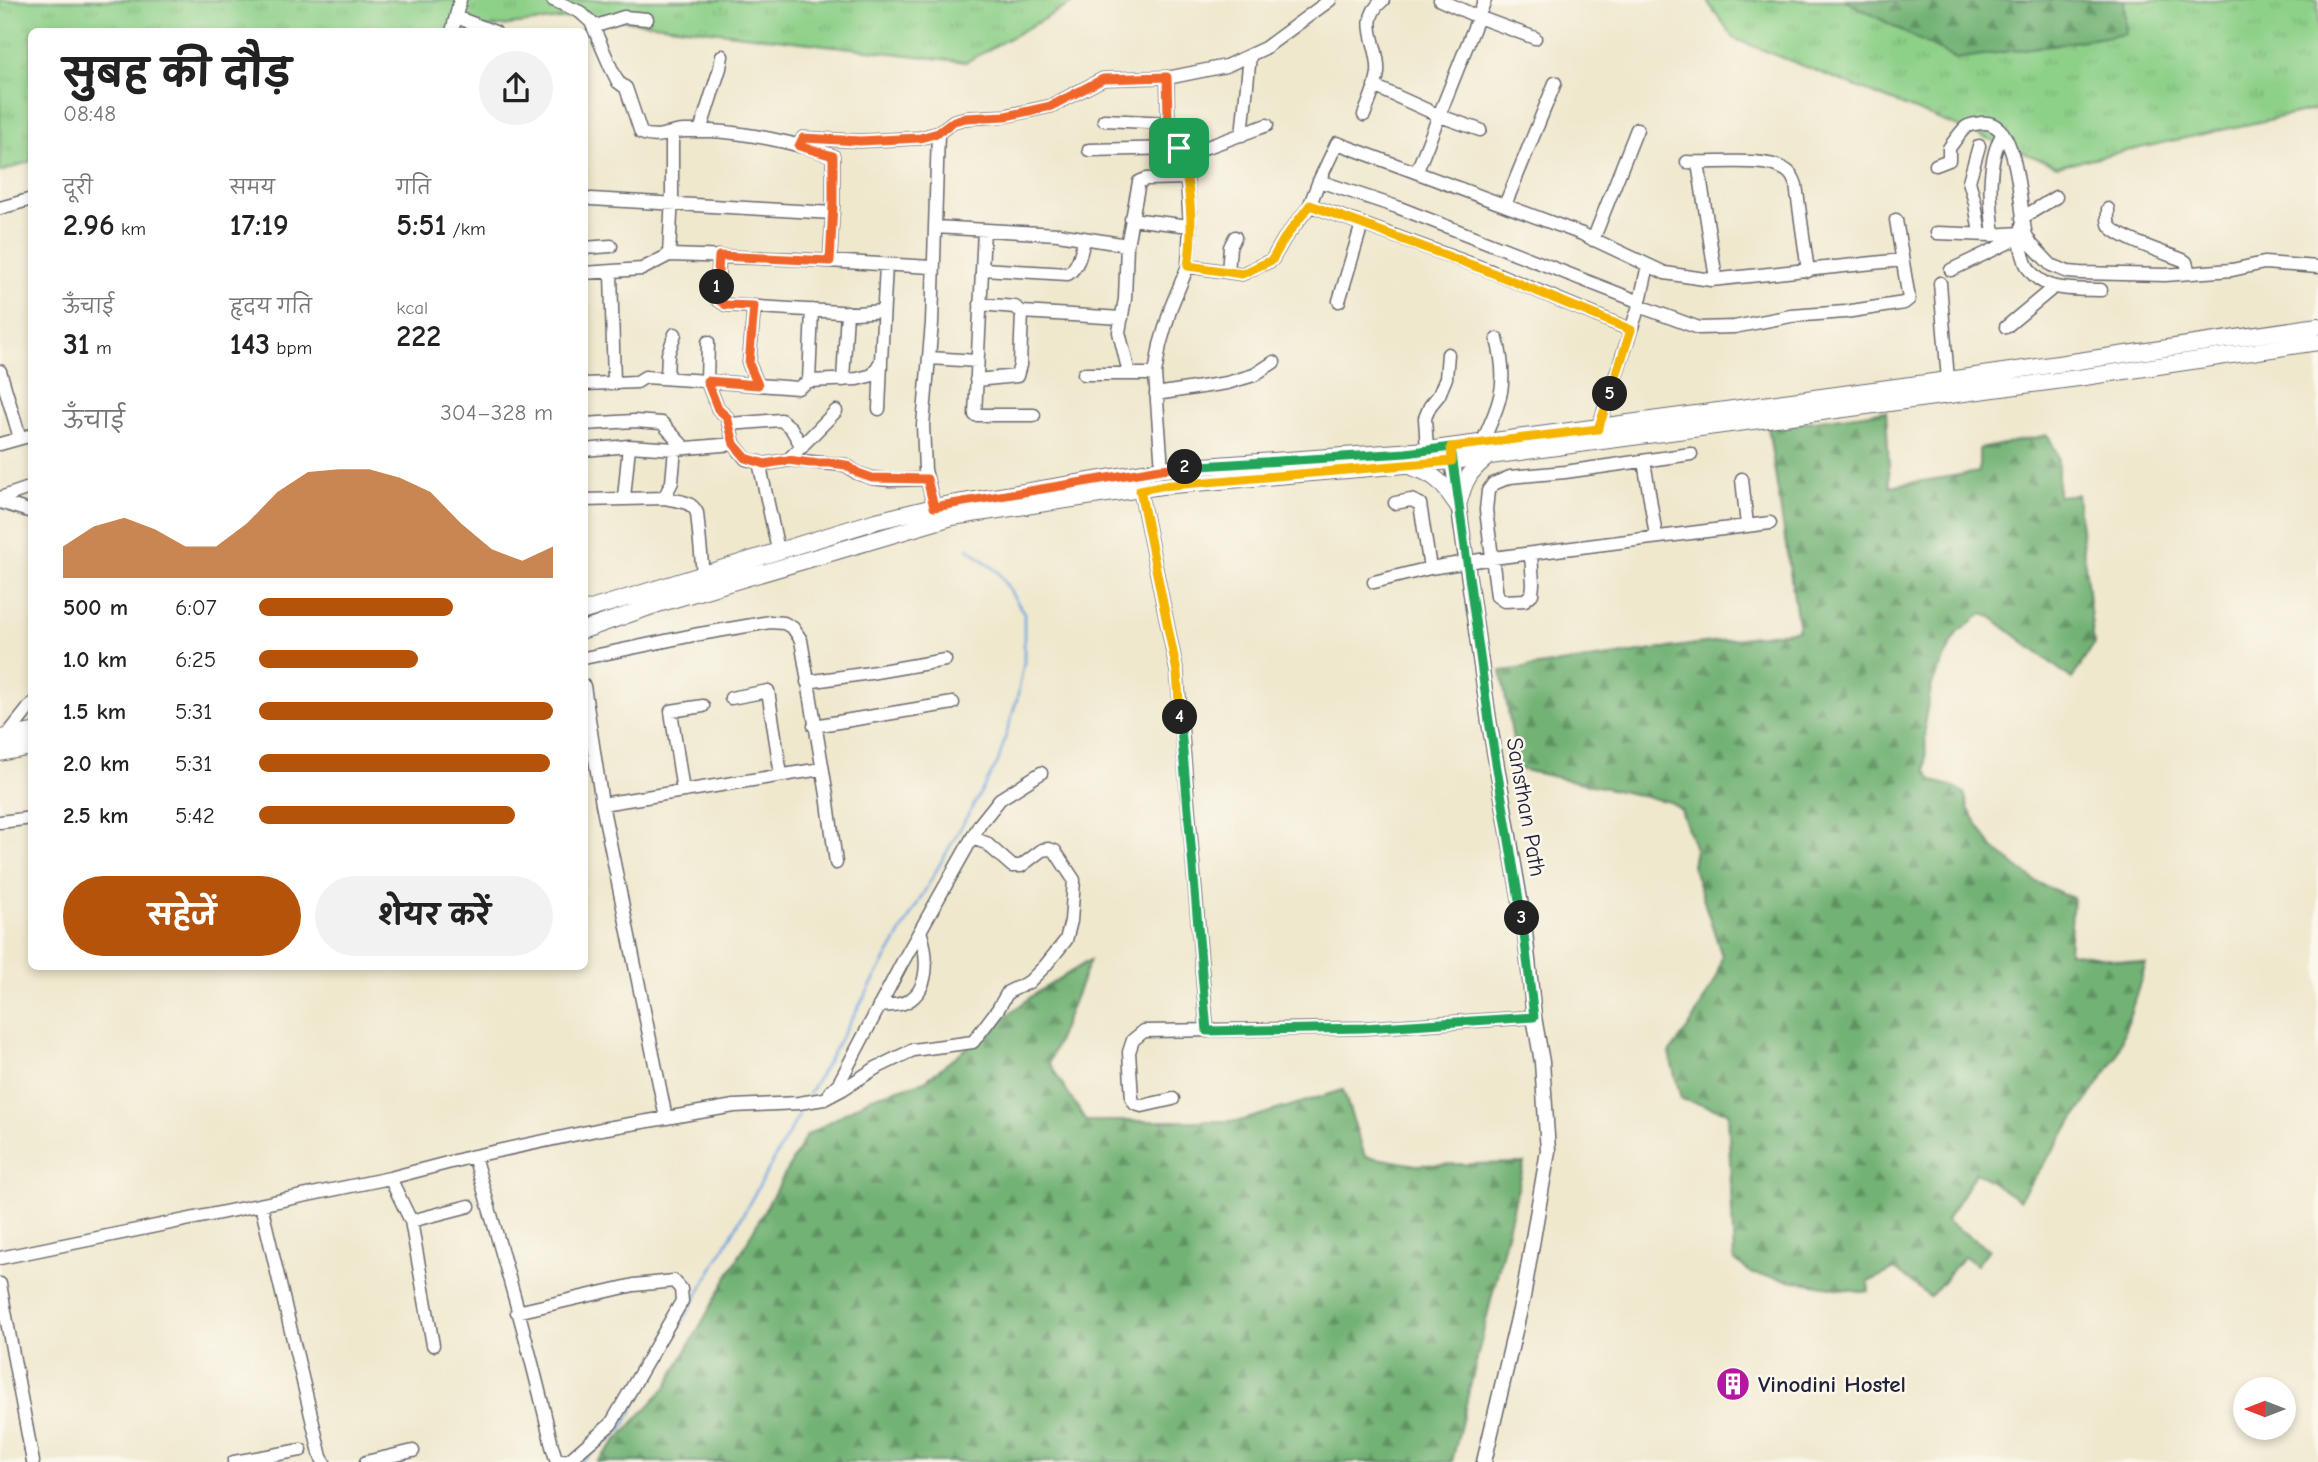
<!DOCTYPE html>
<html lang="hi">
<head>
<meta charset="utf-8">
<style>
  body { margin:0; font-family:"Comic Neue","Playpen Sans Deva",sans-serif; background:#f2f2f2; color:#222; height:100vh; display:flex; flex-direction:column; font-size:26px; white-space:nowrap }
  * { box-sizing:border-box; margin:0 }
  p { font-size:23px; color:#767676 }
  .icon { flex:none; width:38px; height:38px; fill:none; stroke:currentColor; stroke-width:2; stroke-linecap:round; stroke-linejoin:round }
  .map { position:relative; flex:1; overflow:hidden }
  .panel { position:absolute; left:28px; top:28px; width:560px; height:942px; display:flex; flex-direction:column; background:#fff; border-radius:10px; box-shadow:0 4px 10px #0003 }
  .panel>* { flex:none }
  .needle { width:46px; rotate:270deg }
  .tools { position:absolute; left:2233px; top:1377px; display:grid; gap:14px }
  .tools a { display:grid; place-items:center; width:63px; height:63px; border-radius:50%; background:#fff; box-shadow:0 4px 10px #0003; font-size:35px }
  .pin { position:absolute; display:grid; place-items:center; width:60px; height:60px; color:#fff; margin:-30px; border-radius:14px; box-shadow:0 4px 10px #0006 }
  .km { position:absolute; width:35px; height:35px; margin:-18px; border-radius:50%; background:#222; color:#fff; font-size:19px; line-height:35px; text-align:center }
  .round { display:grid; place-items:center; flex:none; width:74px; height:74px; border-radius:37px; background:#f2f2f2 }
  .summary { display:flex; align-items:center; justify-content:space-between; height:119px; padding:0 35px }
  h1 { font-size:38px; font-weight:700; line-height:52px }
  .metrics { display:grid; grid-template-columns:repeat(3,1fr); gap:10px; height:119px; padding:7px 35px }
  .metrics div { display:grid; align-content:center }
  .metrics b { font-size:30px; font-weight:700 }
  .metrics small { font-size:19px; font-weight:400 }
  .metrics p { font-size:19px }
  .chart { height:196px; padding:14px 35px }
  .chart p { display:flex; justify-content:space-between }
  .chart svg { width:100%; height:126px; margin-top:7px; fill:#b45309; opacity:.7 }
  .action { display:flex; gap:14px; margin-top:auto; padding:14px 35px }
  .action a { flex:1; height:80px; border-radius:42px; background:#b45309; color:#fff; font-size:28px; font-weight:700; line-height:80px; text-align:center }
  .action a+a { background:#f2f2f2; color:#222 }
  ul { padding:0 35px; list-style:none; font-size:23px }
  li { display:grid; grid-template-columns:112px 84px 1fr; align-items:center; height:52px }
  li i { height:18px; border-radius:9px; background:#b45309 }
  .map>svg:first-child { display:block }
  .grass { fill:url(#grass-tufts); stroke:#587962; stroke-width:2 }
  .forest { fill:url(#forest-firs); stroke:#4a6a58; stroke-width:2 }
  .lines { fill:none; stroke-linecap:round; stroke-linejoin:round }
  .stream { stroke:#71a5de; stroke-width:2.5 }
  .minor-casing { stroke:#6a676e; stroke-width:15 }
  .tertiary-casing { stroke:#6a676e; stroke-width:17 }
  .secondary-casing { stroke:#6a676e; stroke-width:18 }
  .minor { stroke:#fff; stroke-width:12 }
  .tertiary { stroke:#fff; stroke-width:14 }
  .secondary { stroke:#fff; stroke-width:16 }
  .split-1-casing { stroke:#fff; stroke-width:14 }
  .split-2-casing { stroke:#fff; stroke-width:14 }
  .split-3-casing { stroke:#fff; stroke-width:14 }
  .split-4-casing { stroke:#fff; stroke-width:14 }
  .split-5-casing { stroke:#fff; stroke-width:14 }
  .split-6-casing { stroke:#fff; stroke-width:14 }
  .split-1 { stroke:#f0652b; stroke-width:9 }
  .split-2 { stroke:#f0652b; stroke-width:9 }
  .split-3 { stroke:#22a559; stroke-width:9 }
  .split-4 { stroke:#22a559; stroke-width:9 }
  .split-5 { stroke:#f5b400; stroke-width:9 }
  .split-6 { stroke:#f5b400; stroke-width:9 }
  .labels { text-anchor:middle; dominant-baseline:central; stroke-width:5; stroke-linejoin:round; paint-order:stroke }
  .street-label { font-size:23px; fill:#22223b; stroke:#fbf7ec }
  .poi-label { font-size:23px; font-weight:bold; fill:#22223b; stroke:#fbf7ec; text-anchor:start }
</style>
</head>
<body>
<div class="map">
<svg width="2318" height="1462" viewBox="0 0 2318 1462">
  <defs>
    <pattern id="grass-tufts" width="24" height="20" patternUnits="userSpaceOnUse" patternTransform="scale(1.75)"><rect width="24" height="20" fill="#8dd088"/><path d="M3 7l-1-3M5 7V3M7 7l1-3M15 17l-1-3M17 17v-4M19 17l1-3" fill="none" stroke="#79b276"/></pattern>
    <pattern id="forest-firs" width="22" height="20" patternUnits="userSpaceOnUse" patternTransform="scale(1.75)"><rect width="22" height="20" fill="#72b274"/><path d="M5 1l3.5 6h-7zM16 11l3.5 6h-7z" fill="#5d9060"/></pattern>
  </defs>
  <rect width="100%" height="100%" fill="#fbf7ec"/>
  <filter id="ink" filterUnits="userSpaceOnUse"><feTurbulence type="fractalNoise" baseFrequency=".0143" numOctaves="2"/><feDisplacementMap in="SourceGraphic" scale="14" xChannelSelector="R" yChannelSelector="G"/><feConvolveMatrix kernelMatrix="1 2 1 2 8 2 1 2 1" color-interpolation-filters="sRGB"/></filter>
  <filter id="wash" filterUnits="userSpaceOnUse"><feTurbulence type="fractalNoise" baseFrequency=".00686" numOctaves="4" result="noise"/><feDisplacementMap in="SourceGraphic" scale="28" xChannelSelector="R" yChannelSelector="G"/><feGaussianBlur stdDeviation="1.57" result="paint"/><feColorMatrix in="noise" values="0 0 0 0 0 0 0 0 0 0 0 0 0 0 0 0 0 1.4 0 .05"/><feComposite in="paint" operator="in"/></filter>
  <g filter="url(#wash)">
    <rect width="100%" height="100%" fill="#efe8cd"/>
    <path class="grass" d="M 0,0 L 1078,0 L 966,62 L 587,16 L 448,32 L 32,32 L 31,161 L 0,172 Z
      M 1706,0 L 2318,0 L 2318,109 L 2057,166 L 1735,39 Z"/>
    <path class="forest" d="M 1844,0 L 2124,0 L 2126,34 L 1956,59 Z
      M 1886,411 L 1890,486 L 1979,472 L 1979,449 L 2048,435 L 2058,456 L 2058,496 L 2077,494 L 2094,644 L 2072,679 L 1991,617 L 1982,614 L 1957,633 L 1932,684 L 1925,719 L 1926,771 L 1933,781 L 1957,788 L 1964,793 L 1969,810 L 1993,848 L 2036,882 L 2073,898 L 2069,952 L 2146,964 L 2116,1058 L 2019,1200 L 1976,1172 L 1946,1221 L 1989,1249 L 1977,1265 L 1964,1256 L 1930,1297 L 1895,1269 L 1868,1282 L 1869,1291 L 1860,1292 L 1753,1274 L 1734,1260 L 1728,1112 L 1681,1099 L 1669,1053 L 1689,1027 L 1716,978 L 1722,956 L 1692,865 L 1695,849 L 1681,810 L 1670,802 L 1518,769 L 1501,671 L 1799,630 L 1768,427 Z
      M 1090,960 L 1049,1063 L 1086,1121 L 1240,1121 L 1343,1090 L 1365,1156 L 1416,1165 L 1524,1163 L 1452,1462 L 597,1462 L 666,1387 L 806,1136 L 872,1097 L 925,1081 L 1033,995 Z"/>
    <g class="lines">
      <path class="stream" d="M 809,1094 L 998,762 L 1017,699 L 1024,662 L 1024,613 L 998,572 L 968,548
        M 581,1462 L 622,1429 L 799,1115"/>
    </g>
  </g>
  <g filter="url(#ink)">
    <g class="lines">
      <g class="minor-casing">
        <path id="minor" d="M 553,0 L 580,12 L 591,22 L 611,68 L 618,82 L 626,88 L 641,133 C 657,140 668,132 684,131 C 693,131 702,131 711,131 C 748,133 798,143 833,156 L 833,205 L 830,261
          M 1440,0 L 1478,17 L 1535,38
          M 456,17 L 495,32
          M 593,27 L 624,17 L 647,19
          M 452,32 L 460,0
          M 1374,86 L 1440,116 L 1480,130
          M 1364,115 C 1369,102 1376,87 1378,73 C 1381,46 1356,22 1383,0
          M 1104,120 L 1170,123
          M 700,131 L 720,68 L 722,56
          M 1242,135 L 1250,55
          M 799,146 L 803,138 L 860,141 L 920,138 L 938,133 L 954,121 L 966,118 L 1005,116 L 1051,106 L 1103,79 L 1172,77 L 1226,66 L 1265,48 L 1330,0
          M 1979,146 L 1969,181 L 1975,203 L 1980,234
          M 1089,150 L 1179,148
          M 1181,154 L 1210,146 L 1267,125
          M 1687,162 C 1713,164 1767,156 1787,171 C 1792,174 1794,179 1796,185 L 1808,271
          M 1698,163 L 1716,279
          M 1936,165 L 1949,160 L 1949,148 C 1954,142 1960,132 1966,127 C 1970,124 1976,124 1982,123 C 2020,119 2019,209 2026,235 L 2032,245 L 2051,265 L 2068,272 L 2080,273 L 2165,275 L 2232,270 L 2264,263 L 2318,267
          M 1417,171 L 1485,0
          M 1319,181 L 1397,207 L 1640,302
          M 591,199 L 833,213
          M 1310,205 L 1488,270 L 1631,330
          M 1505,205 L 1555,83
          M 0,208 L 32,199
          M 2108,209 C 2108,215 2107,222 2110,226 C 2116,237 2170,255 2183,260 L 2186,262 L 2189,273
          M 2022,218 L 2056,197
          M 1131,219 L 1190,226
          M 2022,225 C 2019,239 2021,251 2026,264 C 2040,293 2073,289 2101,290
          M 935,227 L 1058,234 L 1127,245
          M 984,230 L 975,415 L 1034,415
          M 1937,233 L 1991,235 L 2020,233
          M 1994,235 C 1990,203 1986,162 2003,133
          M 1593,240 L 1637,129
          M 584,248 L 611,246
          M 669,255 L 672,195 L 672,134
          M 719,256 L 717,299 L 726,305 L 856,313 L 883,311
          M 1188,266 L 1242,274 L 1272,260 L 1284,239 L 1309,207 L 1319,181 L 1337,143 L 1582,234 L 1665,273 L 1711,280 L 1902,260
          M 982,269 L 1068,274 C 1079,266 1081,252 1084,240
          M 1951,270 L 2020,237
          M 611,272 L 614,383
          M 1228,272 L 1230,247 L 1235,237
          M 584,273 L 642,269 L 669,255 L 793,259 L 932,267
          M 1940,283 L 1948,380
          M 1339,301 L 1362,224
          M 754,306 L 749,364 L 758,385 L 798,388 L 809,381
          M 1639,306 L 1699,328 L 1734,327 L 1791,316 L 1845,312 L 1904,303 L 1909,299 L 1896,220
          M 812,310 L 809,381 L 857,379 L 873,375 L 881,361 L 886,265
          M 1022,312 L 1122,318
          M 2006,327 L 2054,287
          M 708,342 L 707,381 L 758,385
          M 930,358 L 977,361
          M 0,371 L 20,438
          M 1129,373 L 1119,332 L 1125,299 L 1127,245 L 1139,182 L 1146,179 L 1187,178
          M 1084,374 L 1155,374
          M 667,378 L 668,354 L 675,334
          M 843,380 L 847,312
          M 976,380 L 1017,376 L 1020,365 L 1022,312 L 1015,307 L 980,304
          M 584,384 L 637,382 L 645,377 L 707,381 L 718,409 L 727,417 L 734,444 L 746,459 L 765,464 L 788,460 L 836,411
          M 1156,394 L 1227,383 L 1254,375 L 1274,362
          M 879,409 L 881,363
          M 584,424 L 634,421 L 662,423 L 684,447
          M 729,424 L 781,420 L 791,428 L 802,447
          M 1598,429 L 1639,306 L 1648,265
          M 1482,443 C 1500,402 1509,385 1497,339
          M 0,444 L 32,435
          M 584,450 L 629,446 L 675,449 L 734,444
          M 1427,450 L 1425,418 L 1430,406 L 1439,395 L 1446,378 L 1448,354
          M 788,460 L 846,465 L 857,473 L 872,478 L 890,480 L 927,479
          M 1644,461 L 1656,536
          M 759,462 L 778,550
          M 1162,469 L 1155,374 L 1160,345 L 1171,307 L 1188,266 L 1190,226 L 1187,178 L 1168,117 L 1167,77
          M 1742,479 L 1747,525
          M 1140,490 L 1177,672 L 1207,1031
          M 0,498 L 32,487
          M 624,498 L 629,446
          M 664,498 C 677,501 691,500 697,513 L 703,574
          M 584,500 L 664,498 L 672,482 L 675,449
          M 0,502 L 32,512
          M 1395,503 L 1411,500 L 1420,504 L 1430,568
          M 934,507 L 925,470 L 923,425 L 932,323 L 938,133
          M 1531,554 L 1533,584 L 1532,594 L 1525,600 L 1504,601 L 1497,596 L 1486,510 L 1488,491 L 1493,484 L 1510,477 L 1565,472 L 1691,454
          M 1374,582 L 1430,568 L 1493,558 L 1770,523
          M 584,658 L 694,635 L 770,622 L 784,623 L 793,628 L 801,640 L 827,795 L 836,863
          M 807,682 L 870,673 L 945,660
          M 731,698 L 768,691 L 781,775
          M 814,726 L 953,703
          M 7,741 L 6,737 L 32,704
          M 683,791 L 671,711 L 703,706
          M 602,804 L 821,769
          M 0,822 L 32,818
          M 879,1006 C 890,1005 902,1006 911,999 C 931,985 927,951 920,931
          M 830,1092 L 839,1083 L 902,963 L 980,824 L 1000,799 L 1041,773
          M 1173,1099 L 1142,1106 L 1135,1104 L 1132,1099 L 1129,1052 L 1133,1040 L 1144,1031 L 1364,1028 L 1534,1017
          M 666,1118 L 734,1106 L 799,1103 L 824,1099 L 843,1089 L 876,1068 L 913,1050 L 973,1042 L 998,1009 L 1008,992 L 1029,982 L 1045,966 L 1066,940 L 1071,921 L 1074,880 L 1055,851 L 1049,849 L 1042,850 L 1021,866 L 1012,866 L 986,843 L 972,838
          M 474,1156 C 502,1252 530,1348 552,1446 L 556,1459 L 568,1461 L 611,1424 L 682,1301 L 681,1289 L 674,1281 L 634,1285 L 517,1312
          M 390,1178 L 411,1221 L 433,1345
          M 261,1205 L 321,1457 L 324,1462
          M 411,1221 L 469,1206
          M 0,1258 L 390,1178 L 474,1156 L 601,1129 L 666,1118 L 602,804 L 584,686
          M 0,1284 L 33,1462
          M 234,1462 L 301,1450
          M 366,1462 L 413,1451"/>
      </g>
      <g class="tertiary-casing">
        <path id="tertiary" d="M 1451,452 L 1489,721 L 1524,923 L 1534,1017 L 1542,1062 L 1548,1151 L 1523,1297 L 1484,1462"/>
      </g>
      <g class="secondary-casing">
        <path id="secondary" d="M 1414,468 C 1439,476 1443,485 1458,506
          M 1458,506 C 1464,481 1468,472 1489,456
          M 584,611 L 876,521 L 934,507 L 1162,469 L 1427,450 L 1948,380 L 2318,326
          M 584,630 L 661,603 L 952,517 L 1161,486 L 1452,461 L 2078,378 L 2318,342
          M 0,738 L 32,732
          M 0,753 L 32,747"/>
      </g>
      <use href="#minor" class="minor"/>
      <use href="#tertiary" class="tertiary"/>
      <use href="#secondary" class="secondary"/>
    </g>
  </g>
  <g class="lines" filter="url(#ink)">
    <g class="split-1-casing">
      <path id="split-1" d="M 717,287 L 719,256 L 830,261 L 833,205 L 833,156 L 799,146 L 803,138 L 860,141 L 920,138 L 938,133 L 954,121 L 966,118 L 1006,116 L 1051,106 L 1103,79 L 1167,77 L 1168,117 L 1179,148"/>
    </g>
    <g class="split-2-casing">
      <path id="split-2" d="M 717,287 L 717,299 L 726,305 L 754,306 L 749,364 L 758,385 L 707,381 L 718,409 L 727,417 L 734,444 L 746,458 L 765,464 L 788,460 L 810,463 L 831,463 L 846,465 L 858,473 L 872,478 L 927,479 L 934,507 L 1161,469 L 1185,467"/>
    </g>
    <g class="split-3-casing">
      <path id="split-3" d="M 1185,467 L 1406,453 L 1451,447 L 1489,721 L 1522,918"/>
    </g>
    <g class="split-4-casing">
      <path id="split-4" d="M 1180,717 L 1207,1031 L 1364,1028 L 1534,1017 L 1522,918"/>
    </g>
    <g class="split-5-casing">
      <path id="split-5" d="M 1180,717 L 1177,672 L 1140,490 L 1161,486 L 1452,461 L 1451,447 L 1598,429 L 1610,394"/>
    </g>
    <g class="split-6-casing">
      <path id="split-6" d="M 1179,148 C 1191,181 1194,231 1188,266 L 1242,274 L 1272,260 L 1284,239 L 1310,205 L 1488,271 L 1631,330 L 1610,394"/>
    </g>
    <use href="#split-1" class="split-1"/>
    <use href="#split-2" class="split-2"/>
    <use href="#split-3" class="split-3"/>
    <use href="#split-4" class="split-4"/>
    <use href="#split-5" class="split-5"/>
    <use href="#split-6" class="split-6"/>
  </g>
  <defs>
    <g id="building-disc" transform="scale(1.75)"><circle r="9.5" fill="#b5179e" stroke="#fbf7ec"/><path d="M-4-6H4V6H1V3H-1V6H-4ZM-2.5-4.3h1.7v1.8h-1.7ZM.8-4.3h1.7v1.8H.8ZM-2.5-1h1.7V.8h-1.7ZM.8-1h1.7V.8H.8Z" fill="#fff"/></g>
  </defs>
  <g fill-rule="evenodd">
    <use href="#building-disc" x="1733" y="1384"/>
  </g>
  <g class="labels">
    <g class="street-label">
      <text transform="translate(1526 807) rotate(80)">Sansthan Path</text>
    </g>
    <g class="poi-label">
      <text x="1758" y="1384">Vinodini Hostel</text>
    </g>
  </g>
</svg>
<div class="tools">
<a><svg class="needle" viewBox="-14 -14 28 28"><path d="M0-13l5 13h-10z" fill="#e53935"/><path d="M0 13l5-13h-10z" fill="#767676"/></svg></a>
</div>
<div class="pin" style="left:1179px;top:148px;background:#1e9e55"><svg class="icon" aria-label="arrive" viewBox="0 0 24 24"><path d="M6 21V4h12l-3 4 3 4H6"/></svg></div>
<b class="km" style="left:717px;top:287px">1</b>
<b class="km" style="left:1185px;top:467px">2</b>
<b class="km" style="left:1522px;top:918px">3</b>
<b class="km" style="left:1180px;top:717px">4</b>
<b class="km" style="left:1610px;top:394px">5</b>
<section class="panel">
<div class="summary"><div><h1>सुबह की दौड़</h1><p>08:48</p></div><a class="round"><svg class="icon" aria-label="share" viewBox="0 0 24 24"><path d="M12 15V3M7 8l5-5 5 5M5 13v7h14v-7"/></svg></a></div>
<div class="metrics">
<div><p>दूरी</p><b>2.96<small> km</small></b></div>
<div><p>समय</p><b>17:19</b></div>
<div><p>गति</p><b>5:51<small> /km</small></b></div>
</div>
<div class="metrics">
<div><p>ऊँचाई</p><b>31<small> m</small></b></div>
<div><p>हृदय गति</p><b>143<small> bpm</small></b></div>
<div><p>kcal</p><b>222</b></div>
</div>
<div class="chart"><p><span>ऊँचाई</span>304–328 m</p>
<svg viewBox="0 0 160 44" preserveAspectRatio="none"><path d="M0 44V33L10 26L20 23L30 27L40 33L50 33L60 25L70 14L80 7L90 6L100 6L110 9L120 14L130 25L140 34L150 38L160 33V44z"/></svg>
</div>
<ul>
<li><b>500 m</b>6:07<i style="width:66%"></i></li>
<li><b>1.0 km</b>6:25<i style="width:54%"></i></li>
<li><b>1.5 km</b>5:31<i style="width:100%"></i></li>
<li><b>2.0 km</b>5:31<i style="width:99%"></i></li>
<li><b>2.5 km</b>5:42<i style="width:87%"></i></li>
</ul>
<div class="action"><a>सहेजें</a><a>शेयर करें</a></div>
</section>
</div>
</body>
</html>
